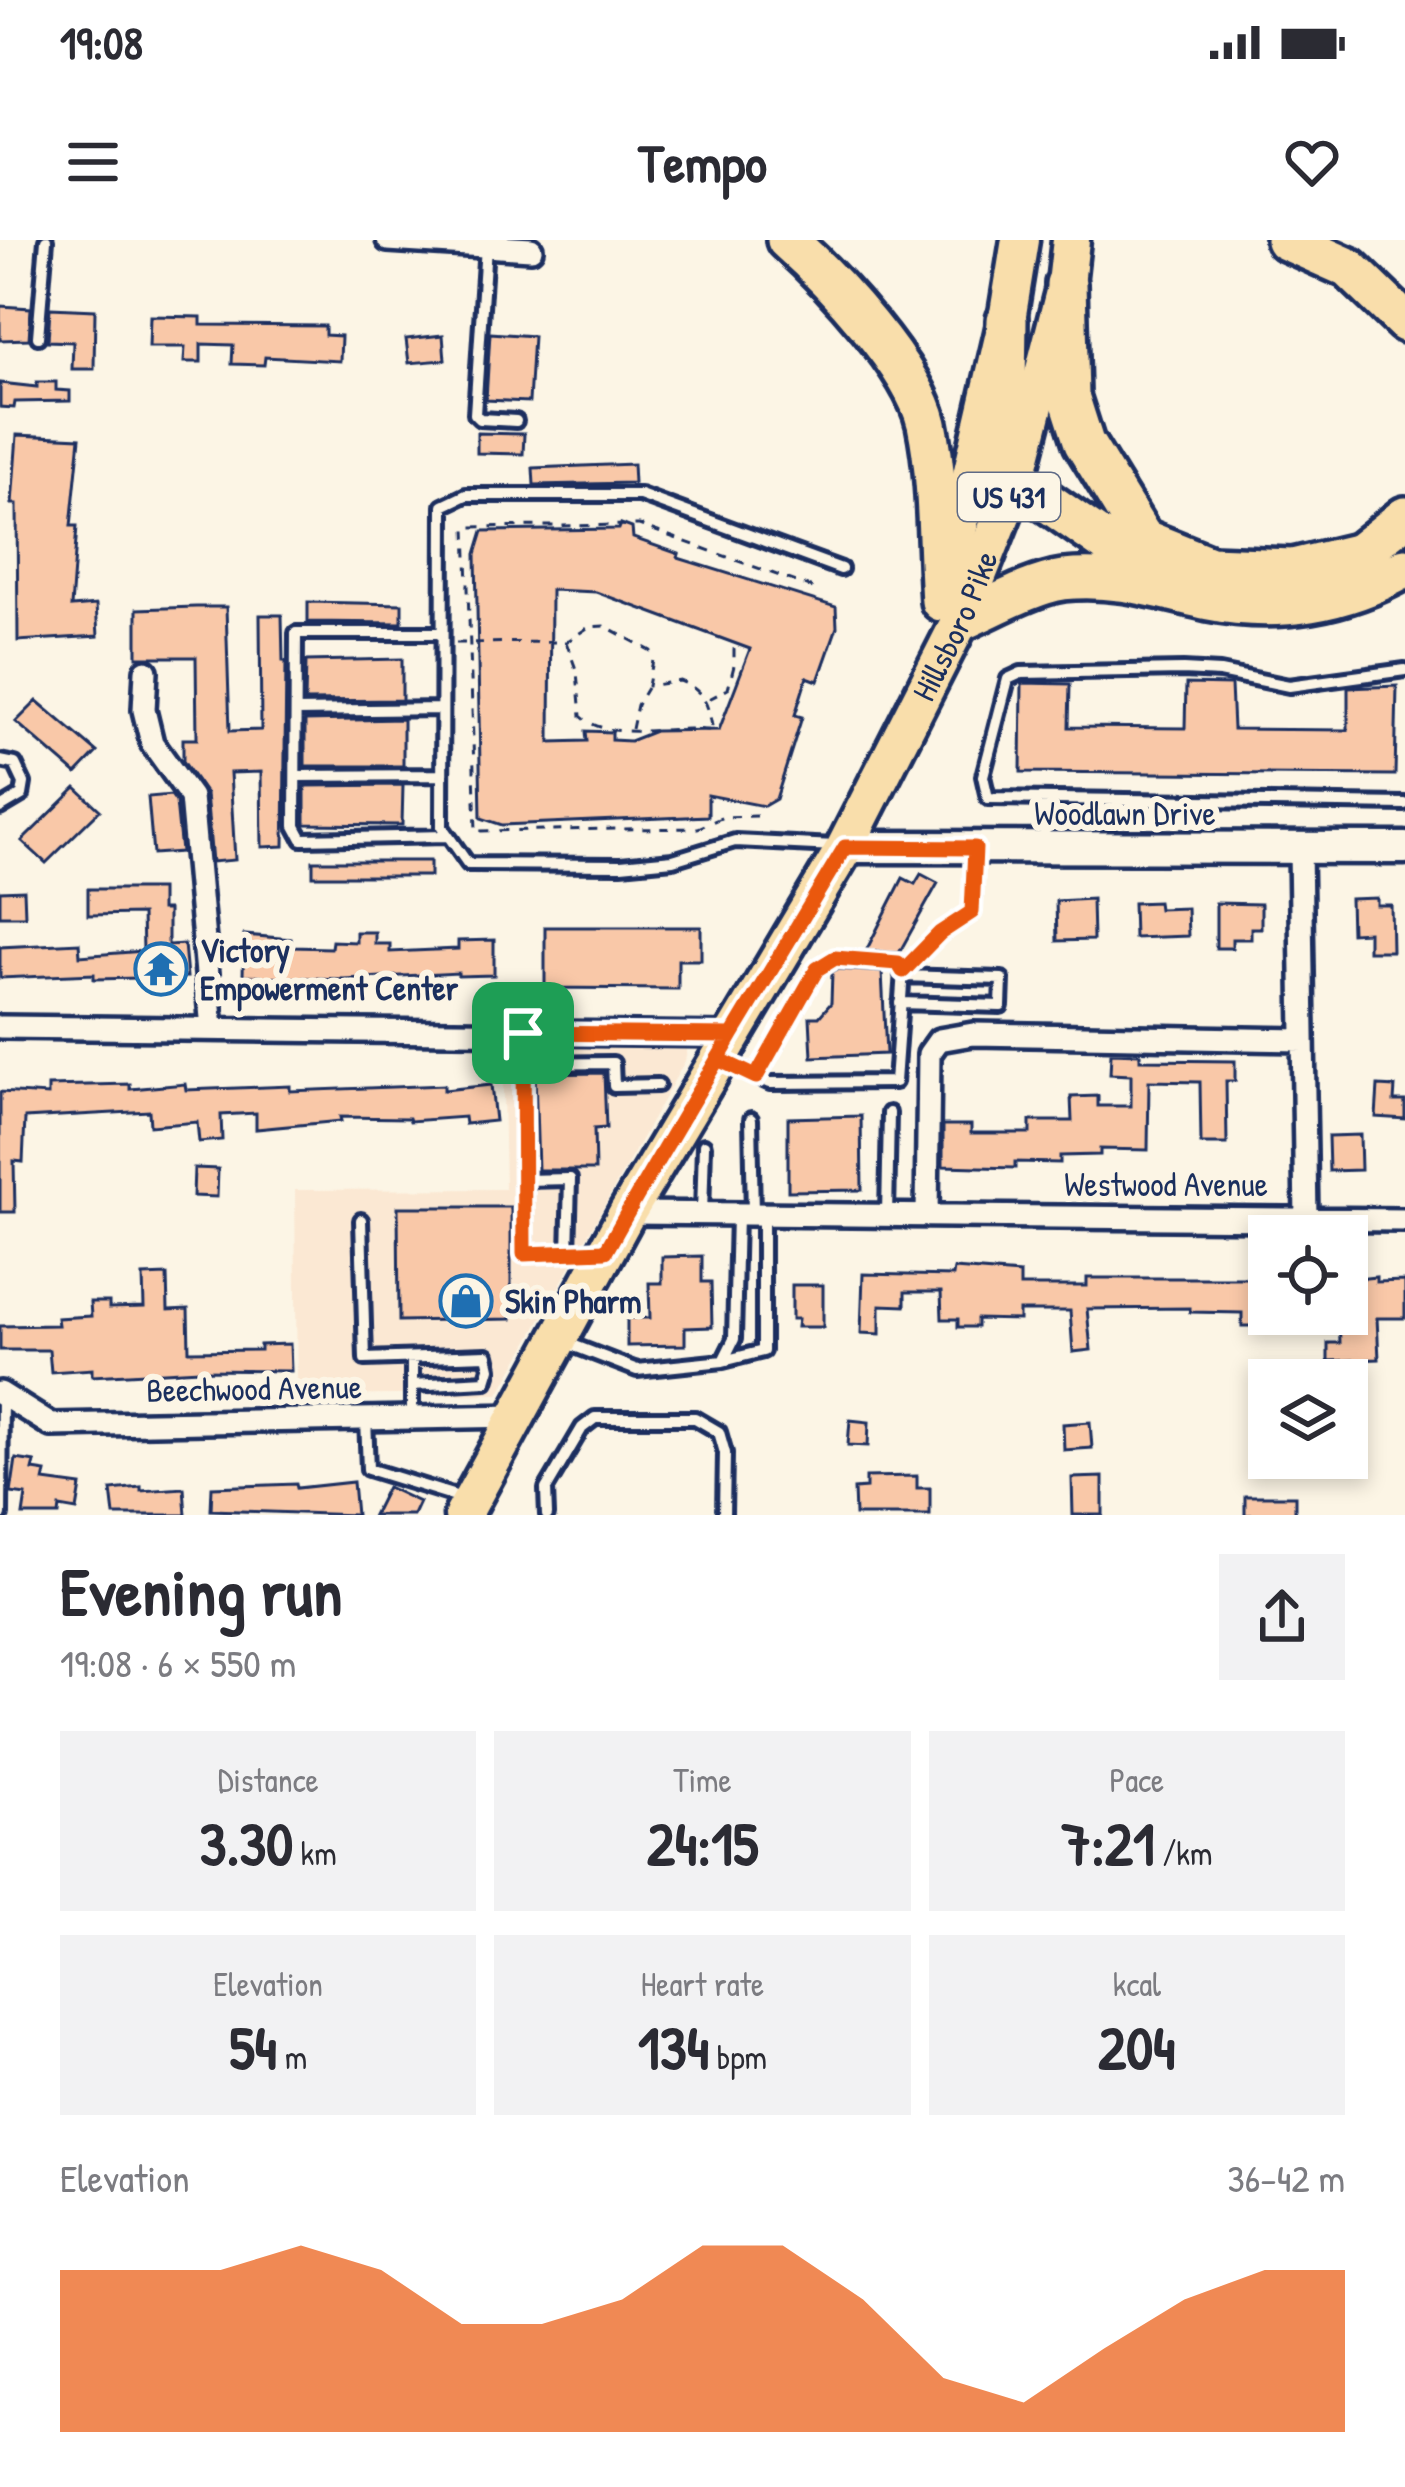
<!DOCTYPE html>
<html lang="en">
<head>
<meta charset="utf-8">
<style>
  body { margin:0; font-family:"Patrick Hand",sans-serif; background:#f2f2f3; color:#2b2b33; height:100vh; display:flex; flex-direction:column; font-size:45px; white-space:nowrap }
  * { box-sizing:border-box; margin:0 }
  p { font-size:39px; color:#7c7c81 }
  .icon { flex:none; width:66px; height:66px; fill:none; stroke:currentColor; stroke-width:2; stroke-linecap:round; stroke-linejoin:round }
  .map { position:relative; height:1275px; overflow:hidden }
  .side { display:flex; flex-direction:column; background:#fff; flex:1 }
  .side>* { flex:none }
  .tools { position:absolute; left:1248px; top:975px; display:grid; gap:24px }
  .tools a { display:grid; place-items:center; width:120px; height:120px; border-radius:0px; background:#fff; box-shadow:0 6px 18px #0003; font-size:60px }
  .pin { position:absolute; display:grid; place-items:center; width:102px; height:102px; color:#fff; margin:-51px; border-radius:24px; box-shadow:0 6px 18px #0006 }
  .round { display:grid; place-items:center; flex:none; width:126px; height:126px; border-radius:0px; background:#f2f2f3 }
  .headline { display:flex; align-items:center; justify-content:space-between; height:204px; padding:0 60px }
  h1 { font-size:66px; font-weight:700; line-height:90px }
  .metrics { display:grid; grid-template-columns:repeat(3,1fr); gap:18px; height:204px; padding:12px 60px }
  .metrics div { display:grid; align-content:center; border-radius:0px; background:#f2f2f3; text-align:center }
  .metrics b { font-size:60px; font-weight:700 }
  .metrics small { font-size:33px; font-weight:400 }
  .metrics p { font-size:33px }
  .chart { height:336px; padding:24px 60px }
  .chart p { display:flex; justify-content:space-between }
  .chart svg { width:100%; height:216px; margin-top:12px; fill:#ea580c; opacity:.7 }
  .status { display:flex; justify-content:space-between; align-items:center; height:84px; padding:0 60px; background:#fff; direction:ltr }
  .status svg { height:33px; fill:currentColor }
  header { display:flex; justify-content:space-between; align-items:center; height:156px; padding:0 60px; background:#fff; font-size:54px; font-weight:700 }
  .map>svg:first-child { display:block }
  .built { fill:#fbe8d3 }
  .building { fill:#f9c8a8; stroke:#1b2f5e; stroke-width:3; fill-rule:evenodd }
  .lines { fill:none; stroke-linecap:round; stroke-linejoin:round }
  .service-casing { stroke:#1b2f5e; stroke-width:20 }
  .minor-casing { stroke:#1b2f5e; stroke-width:30 }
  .secondary-casing { stroke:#1b2f5e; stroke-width:39 }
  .primary-casing { stroke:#1b2f5e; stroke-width:45 }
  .motorway-casing { stroke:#1b2f5e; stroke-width:48 }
  .path { stroke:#1b2f5e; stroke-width:3; stroke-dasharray:9 9; stroke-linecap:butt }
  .service { stroke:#fcf5e5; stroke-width:10 }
  .minor { stroke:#fcf5e5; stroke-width:21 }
  .secondary { stroke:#fcf5e5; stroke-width:30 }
  .primary { stroke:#f9deab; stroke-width:36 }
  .motorway { stroke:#f9deab; stroke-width:39 }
  .route-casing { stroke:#fff; stroke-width:24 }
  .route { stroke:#ea580c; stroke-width:15 }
  .labels { text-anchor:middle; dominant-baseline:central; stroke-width:12; stroke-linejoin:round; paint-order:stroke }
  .shield { fill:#fcf5e5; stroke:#5e6a86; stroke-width:3 }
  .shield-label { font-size:30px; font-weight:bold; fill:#1b2f5e }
  .street-label { font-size:33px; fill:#1b2f5e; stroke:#fcf5e5 }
  .poi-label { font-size:33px; font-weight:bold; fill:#1b2f5e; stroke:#fcf5e5; text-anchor:start }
</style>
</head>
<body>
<div class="status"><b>19:08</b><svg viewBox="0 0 49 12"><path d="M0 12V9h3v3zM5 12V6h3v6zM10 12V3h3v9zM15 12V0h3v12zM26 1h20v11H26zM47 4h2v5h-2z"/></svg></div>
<header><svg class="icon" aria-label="menu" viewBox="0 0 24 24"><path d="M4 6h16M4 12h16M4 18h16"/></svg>Tempo<svg class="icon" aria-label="heart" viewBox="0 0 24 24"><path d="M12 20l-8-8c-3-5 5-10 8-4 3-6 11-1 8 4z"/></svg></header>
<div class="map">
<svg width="1405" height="1275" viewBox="0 0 1405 1275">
  <rect width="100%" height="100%" fill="#fcf5e5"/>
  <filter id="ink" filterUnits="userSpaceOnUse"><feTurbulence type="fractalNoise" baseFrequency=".00833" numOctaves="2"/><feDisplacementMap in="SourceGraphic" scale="24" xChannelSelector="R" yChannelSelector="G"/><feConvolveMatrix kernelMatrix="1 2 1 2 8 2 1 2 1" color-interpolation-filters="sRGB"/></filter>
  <g filter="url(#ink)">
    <path class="built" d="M 502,803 L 688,806 L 685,821 L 499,1154 L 297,1156 L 295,950 L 505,949 Z"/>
    <path class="building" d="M 0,66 L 31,68 L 29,99 L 0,100 Z
      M 50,68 L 95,70 L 94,129 L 72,129 L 73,102 L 48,101 Z
      M 150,76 L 201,77 L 201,85 L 325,86 L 325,95 L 341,96 L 340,121 L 265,117 L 264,125 L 232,124 L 233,105 L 201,104 L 201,122 L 184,122 L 185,107 L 149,107 Z
      M 490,93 L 533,96 L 529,162 L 486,160 Z
      M 443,95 L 445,120 L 409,123 L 406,99 Z
      M 37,142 L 56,142 L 56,150 L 70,151 L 70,161 L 15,162 L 14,168 L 0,167 L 0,143 L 37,147 Z
      M 477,193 L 524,194 L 523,214 L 477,213 Z
      M 17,195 L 80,198 L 71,286 L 77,286 L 71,367 L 96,365 L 98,396 L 18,401 L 17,264 L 12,264 Z
      M 633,224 L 634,243 L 534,245 L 533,228 Z
      M 621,284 L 632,288 L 633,298 L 679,314 L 678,318 L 836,367 L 837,387 L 818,441 L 807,437 L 795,475 L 802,477 L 776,559 L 764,566 L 708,555 L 708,576 L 502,585 L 481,578 L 476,314 L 483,291 L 619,289 ZM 551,350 L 596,352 L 750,409 L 719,490 L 655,491 L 630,501 L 612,500 L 612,492 L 586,491 L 587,501 L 550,502 Z
      M 308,362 L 402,364 L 402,383 L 308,382 Z
      M 196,367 L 226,367 L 230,491 L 261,490 L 260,375 L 282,375 L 283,421 L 286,421 L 284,606 L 262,607 L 261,532 L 230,533 L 235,620 L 212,622 L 206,554 L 183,521 L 183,499 L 197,499 L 196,417 L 137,417 L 137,369 Z
      M 402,419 L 402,460 L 305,461 L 306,421 Z
      M 1022,443 L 1070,444 L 1069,487 L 1185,488 L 1186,444 L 1231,445 L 1233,489 L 1348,490 L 1348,448 L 1397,446 L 1395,535 L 1021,532 Z
      M 37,461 L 97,512 L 76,534 L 16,482 Z
      M 403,479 L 403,526 L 305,526 L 305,481 Z
      M 403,545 L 402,585 L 305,584 L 305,546 Z
      M 76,548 L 100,570 L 46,623 L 22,601 Z
      M 171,555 L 176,562 L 181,612 L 153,614 L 148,557 Z
      M 313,621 L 430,621 L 430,636 L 313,636 Z
      M 921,634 L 938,643 L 899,713 L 866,711 L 903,638 L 915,644 Z
      M 88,649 L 161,649 L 161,670 L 168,670 L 168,705 L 184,704 L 187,737 L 94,739 L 94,734 L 0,738 L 0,707 L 79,703 L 80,716 L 143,711 L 142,674 L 88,675 Z
      M 24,650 L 25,676 L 0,676 L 0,651 Z
      M 1377,658 L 1377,665 L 1391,665 L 1392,711 L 1368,711 L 1368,692 L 1351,693 L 1350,659 Z
      M 1092,659 L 1093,700 L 1057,701 L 1056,661 Z
      M 1158,662 L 1159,669 L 1187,668 L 1188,696 L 1134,698 L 1133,663 Z
      M 1216,663 L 1261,664 L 1261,688 L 1251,688 L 1251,699 L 1232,699 L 1232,708 L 1216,708 Z
      M 545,687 L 701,687 L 701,720 L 678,720 L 678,749 L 545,748 Z
      M 356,692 L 375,692 L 375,704 L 390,704 L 390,712 L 458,709 L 458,701 L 494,700 L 494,735 L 458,736 L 458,733 L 344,739 L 243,736 L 244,695 L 291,699 L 291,707 L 331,708 L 332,701 L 356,702 Z
      M 837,729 L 882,732 L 886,814 L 812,817 L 810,777 L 819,777 L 831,763 L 832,732 Z
      M 1111,813 L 1140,814 L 1140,820 L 1235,821 L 1235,841 L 1226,841 L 1227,904 L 1201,904 L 1200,842 L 1149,841 L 1148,910 L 1100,909 L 1100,915 L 1060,916 L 1060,923 L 1015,922 L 1015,928 L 943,926 L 943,885 L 971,885 L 971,893 L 1030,893 L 1030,881 L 1072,881 L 1071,857 L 1098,856 L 1098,866 L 1131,866 L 1131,835 L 1110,834 Z
      M 604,833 L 606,888 L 594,889 L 595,930 L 538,930 L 535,834 Z
      M 130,844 L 130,849 L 185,844 L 186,850 L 290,846 L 290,851 L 444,845 L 444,850 L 491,845 L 495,881 L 465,884 L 464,877 L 410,881 L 409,878 L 340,877 L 341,881 L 256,889 L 256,873 L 221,875 L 222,900 L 199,902 L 197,882 L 150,886 L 149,871 L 25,878 L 23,922 L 14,921 L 15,972 L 0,972 L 0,852 L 48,855 L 48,846 Z
      M 1378,846 L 1395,847 L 1394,861 L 1405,861 L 1405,879 L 1376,877 Z
      M 861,876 L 862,950 L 788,951 L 788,878 Z
      M 1360,895 L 1361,930 L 1329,931 L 1328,896 Z
      M 194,928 L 218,929 L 217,957 L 193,956 Z
      M 398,967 L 511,967 L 511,1079 L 399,1081 Z
      M 702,1016 L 702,1042 L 711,1042 L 712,1087 L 685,1088 L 685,1105 L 627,1106 L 627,1078 L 650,1078 L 649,1043 L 662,1043 L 662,1017 Z
      M 954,1029 L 1020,1034 L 1020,1046 L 1087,1046 L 1087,1038 L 1269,1038 L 1269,1086 L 1242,1086 L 1242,1073 L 1190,1072 L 1190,1068 L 1087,1069 L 1091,1110 L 1073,1112 L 1070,1071 L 1019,1071 L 1019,1080 L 977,1079 L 977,1087 L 958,1087 L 958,1079 L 942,1079 L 941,1052 L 905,1052 L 905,1066 L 880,1065 L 880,1094 L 861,1093 L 863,1034 L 953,1036 Z
      M 167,1035 L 168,1070 L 188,1069 L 189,1111 L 260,1110 L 260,1105 L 290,1104 L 291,1131 L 200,1130 L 92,1136 L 92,1129 L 51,1132 L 49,1110 L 0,1110 L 0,1086 L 58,1085 L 57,1078 L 91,1076 L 90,1062 L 109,1062 L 109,1068 L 144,1067 L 143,1036 Z
      M 1376,1037 L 1376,1042 L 1405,1041 L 1405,1078 L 1377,1078 L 1379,1119 L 1328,1121 L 1328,1103 L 1340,1103 L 1339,1074 L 1347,1074 L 1347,1040 Z
      M 792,1045 L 823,1045 L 823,1087 L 797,1087 L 798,1079 L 792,1079 Z
      M 850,1180 L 869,1182 L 868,1206 L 848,1205 Z
      M 1090,1182 L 1092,1208 L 1064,1210 L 1063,1184 Z
      M 16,1219 L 35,1222 L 33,1230 L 46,1232 L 44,1241 L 81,1246 L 77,1270 L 60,1267 L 59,1275 L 23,1275 L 26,1255 L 11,1253 Z
      M 917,1236 L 917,1248 L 930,1248 L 930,1275 L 855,1275 L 854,1249 L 866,1248 L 866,1237 Z
      M 1103,1237 L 1103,1275 L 1073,1275 L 1072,1238 Z
      M 353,1242 L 356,1275 L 211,1270 L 212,1247 L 296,1244 L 297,1248 Z
      M 141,1247 L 141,1251 L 184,1248 L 186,1275 L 114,1275 L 111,1250 Z
      M 387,1247 L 419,1262 L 413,1275 L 373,1275 Z
      M 1245,1256 L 1295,1256 L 1295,1275 L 1245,1275 Z"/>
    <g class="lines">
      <g class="service-casing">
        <path id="service" d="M 486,6 L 475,174 L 480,179 L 516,181
          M 38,97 L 46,0
          M 442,393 L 296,393 L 295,586 L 302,599 L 447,596
          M 1405,430 L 1289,446 L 1220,432 L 1183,430 L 1021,433 L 1008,439 L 983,536 L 988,558 L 1405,564
          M 296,471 L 442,469
          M 0,521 L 15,524 L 24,543 L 22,555 L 0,568
          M 296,536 L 442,535
          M 1044,605 L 1046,559
          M 835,606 L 735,601 L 673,620 L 621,625 L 468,624 L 442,587 L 443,266 L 466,255 L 640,255 L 841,329
          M 903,731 L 940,693 L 972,672 L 975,611
          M 900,763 L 1001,766 L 1002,739 L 902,736
          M 523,794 L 524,1014 L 597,1011
          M 726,823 L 770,843 L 895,842 L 903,731 L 898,723 L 835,719 L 817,729 L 756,837
          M 524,824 L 613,823 L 614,846 L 658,845
          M 751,879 L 753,974
          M 524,940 L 570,939 L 568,1013
          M 702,974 L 704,905
          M 887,975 L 889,873
          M 361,980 L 365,1119 L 487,1115 L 490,1128 L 486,1141 L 412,1145
          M 567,1103 L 637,1130 L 723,1121 L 734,1099 L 737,975
          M 723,1121 L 763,1111 L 763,974
          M 412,1178 L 412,1118
          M 366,1179 L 368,1229 L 462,1258
          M 1,1275 L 2,1153
          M 547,1275 L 546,1249 L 582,1188 L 595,1178 L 695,1178 L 719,1192 L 725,1213 L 724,1275"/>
      </g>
      <g class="minor-casing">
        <path id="minor" d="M 388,0 L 531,9
          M 146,431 L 144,470 L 152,503 L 191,557 L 212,789
          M 1300,610 L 1306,978
          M 0,787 L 732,795
          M 627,973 L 1405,980
          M 927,975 L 929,814 L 939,800 L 973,794 L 1303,800
          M 0,1153 L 51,1185 L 518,1176"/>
      </g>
      <g class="secondary-casing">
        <path id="secondary" d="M 845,607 L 1405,608"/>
      </g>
      <g class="primary-casing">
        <g id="primary">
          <path d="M 946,343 L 1007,80 L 1020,0"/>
          <path id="s1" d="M 463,1275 L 627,973 L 845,607 L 960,381 L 1016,240 L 1066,44 L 1071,0"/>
        </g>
      </g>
      <g class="motorway-casing">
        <path id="motorway" d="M 787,0 C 831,39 914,127 927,184 C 939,241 937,304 941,361
          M 1286,0 L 1349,28 L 1405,82
          M 1066,44 L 1069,156 L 1084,203 L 1143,299 L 1210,326 L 1293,329 L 1360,313 L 1405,277
          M 1007,80 L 1005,209 L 1016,240 L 1159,340
          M 960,381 C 991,368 1030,345 1063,340 C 1114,334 1160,349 1209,360 C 1277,374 1345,362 1405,328"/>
      </g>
      <path class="path" d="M 456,403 L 566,402 L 589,387 L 605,386 L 651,411 L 653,420 L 648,446 L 680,441 C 706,451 708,466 713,491 C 672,483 610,504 581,476 L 577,432 L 566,402
        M 709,459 L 728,449 L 734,426 L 734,406
        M 632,489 L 637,465 L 647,448
        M 757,576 L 723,577 L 698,588 L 476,591 L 466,287 L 639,285 L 813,348"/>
      <use href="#service" class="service"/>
      <use href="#minor" class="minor"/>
      <use href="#secondary" class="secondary"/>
      <use href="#primary" class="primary"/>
      <use href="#motorway" class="motorway"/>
    </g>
  </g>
  <g class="lines" filter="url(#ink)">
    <g class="route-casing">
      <path id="route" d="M 523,793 L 524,1014 L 606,1011 C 646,938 689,867 732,795 L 845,607 L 975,608 L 972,672 L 940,693 L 903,731 L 898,723 L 835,718 L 817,729 L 756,837 L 718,819 L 732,795 L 523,793"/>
    </g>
    <use href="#route" class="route"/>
  </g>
  <defs>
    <g id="temple-ring" transform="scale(2.7)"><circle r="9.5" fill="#fcf5e5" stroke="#1f6fb2" stroke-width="1.5"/><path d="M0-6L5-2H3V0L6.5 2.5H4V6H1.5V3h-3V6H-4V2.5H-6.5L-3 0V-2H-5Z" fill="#1f6fb2"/></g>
    <g id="shop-ring" transform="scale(2.7)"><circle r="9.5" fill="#fcf5e5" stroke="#1f6fb2" stroke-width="1.5"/><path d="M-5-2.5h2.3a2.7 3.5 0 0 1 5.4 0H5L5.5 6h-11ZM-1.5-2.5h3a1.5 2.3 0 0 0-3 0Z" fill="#1f6fb2"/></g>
  </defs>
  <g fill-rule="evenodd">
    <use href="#temple-ring" x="161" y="729"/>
    <use href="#shop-ring" x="466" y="1061"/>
  </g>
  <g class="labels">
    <rect class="shield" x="958" y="233" width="102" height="48" rx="9"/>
    <g class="shield-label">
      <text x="1009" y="257">US 431</text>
    </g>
    <g class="street-label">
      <text stroke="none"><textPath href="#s1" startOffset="1017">Hillsboro Pike</textPath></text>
      <text x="1125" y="573">Woodlawn Drive</text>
      <text x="1166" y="944">Westwood Avenue</text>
      <text transform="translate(254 1148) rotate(-1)">Beechwood Avenue</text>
    </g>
    <g class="poi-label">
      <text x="200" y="710">Victory<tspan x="200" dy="38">Empowerment Center</tspan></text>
      <text x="505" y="1061">Skin Pharm</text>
    </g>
  </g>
</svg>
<div class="tools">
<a><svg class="icon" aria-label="locate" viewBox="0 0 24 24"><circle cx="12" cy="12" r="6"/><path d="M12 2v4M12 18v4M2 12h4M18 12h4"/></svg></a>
<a><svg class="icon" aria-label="layers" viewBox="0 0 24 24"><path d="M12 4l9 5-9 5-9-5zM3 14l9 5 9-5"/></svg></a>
</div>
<div class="pin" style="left:523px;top:793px;background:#1e9e55"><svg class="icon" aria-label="arrive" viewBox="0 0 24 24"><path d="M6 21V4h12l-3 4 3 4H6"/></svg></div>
</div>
<section class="side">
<div class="headline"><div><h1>Evening run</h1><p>19:08 · 6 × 550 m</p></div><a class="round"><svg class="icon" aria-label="share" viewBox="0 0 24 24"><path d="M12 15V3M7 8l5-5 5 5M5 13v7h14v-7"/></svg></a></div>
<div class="metrics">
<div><p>Distance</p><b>3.30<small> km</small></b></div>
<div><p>Time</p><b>24:15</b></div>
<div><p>Pace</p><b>7:21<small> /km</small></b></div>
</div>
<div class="metrics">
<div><p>Elevation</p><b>54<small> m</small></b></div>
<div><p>Heart rate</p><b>134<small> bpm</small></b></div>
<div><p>kcal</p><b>204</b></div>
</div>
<div class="chart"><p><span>Elevation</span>36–42 m</p>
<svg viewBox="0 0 160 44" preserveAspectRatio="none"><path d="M0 44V11L10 11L20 11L30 6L40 11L50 22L60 22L70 17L80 6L90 6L100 17L110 33L120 38L130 27L140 17L150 11L160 11V44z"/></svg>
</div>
</section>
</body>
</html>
